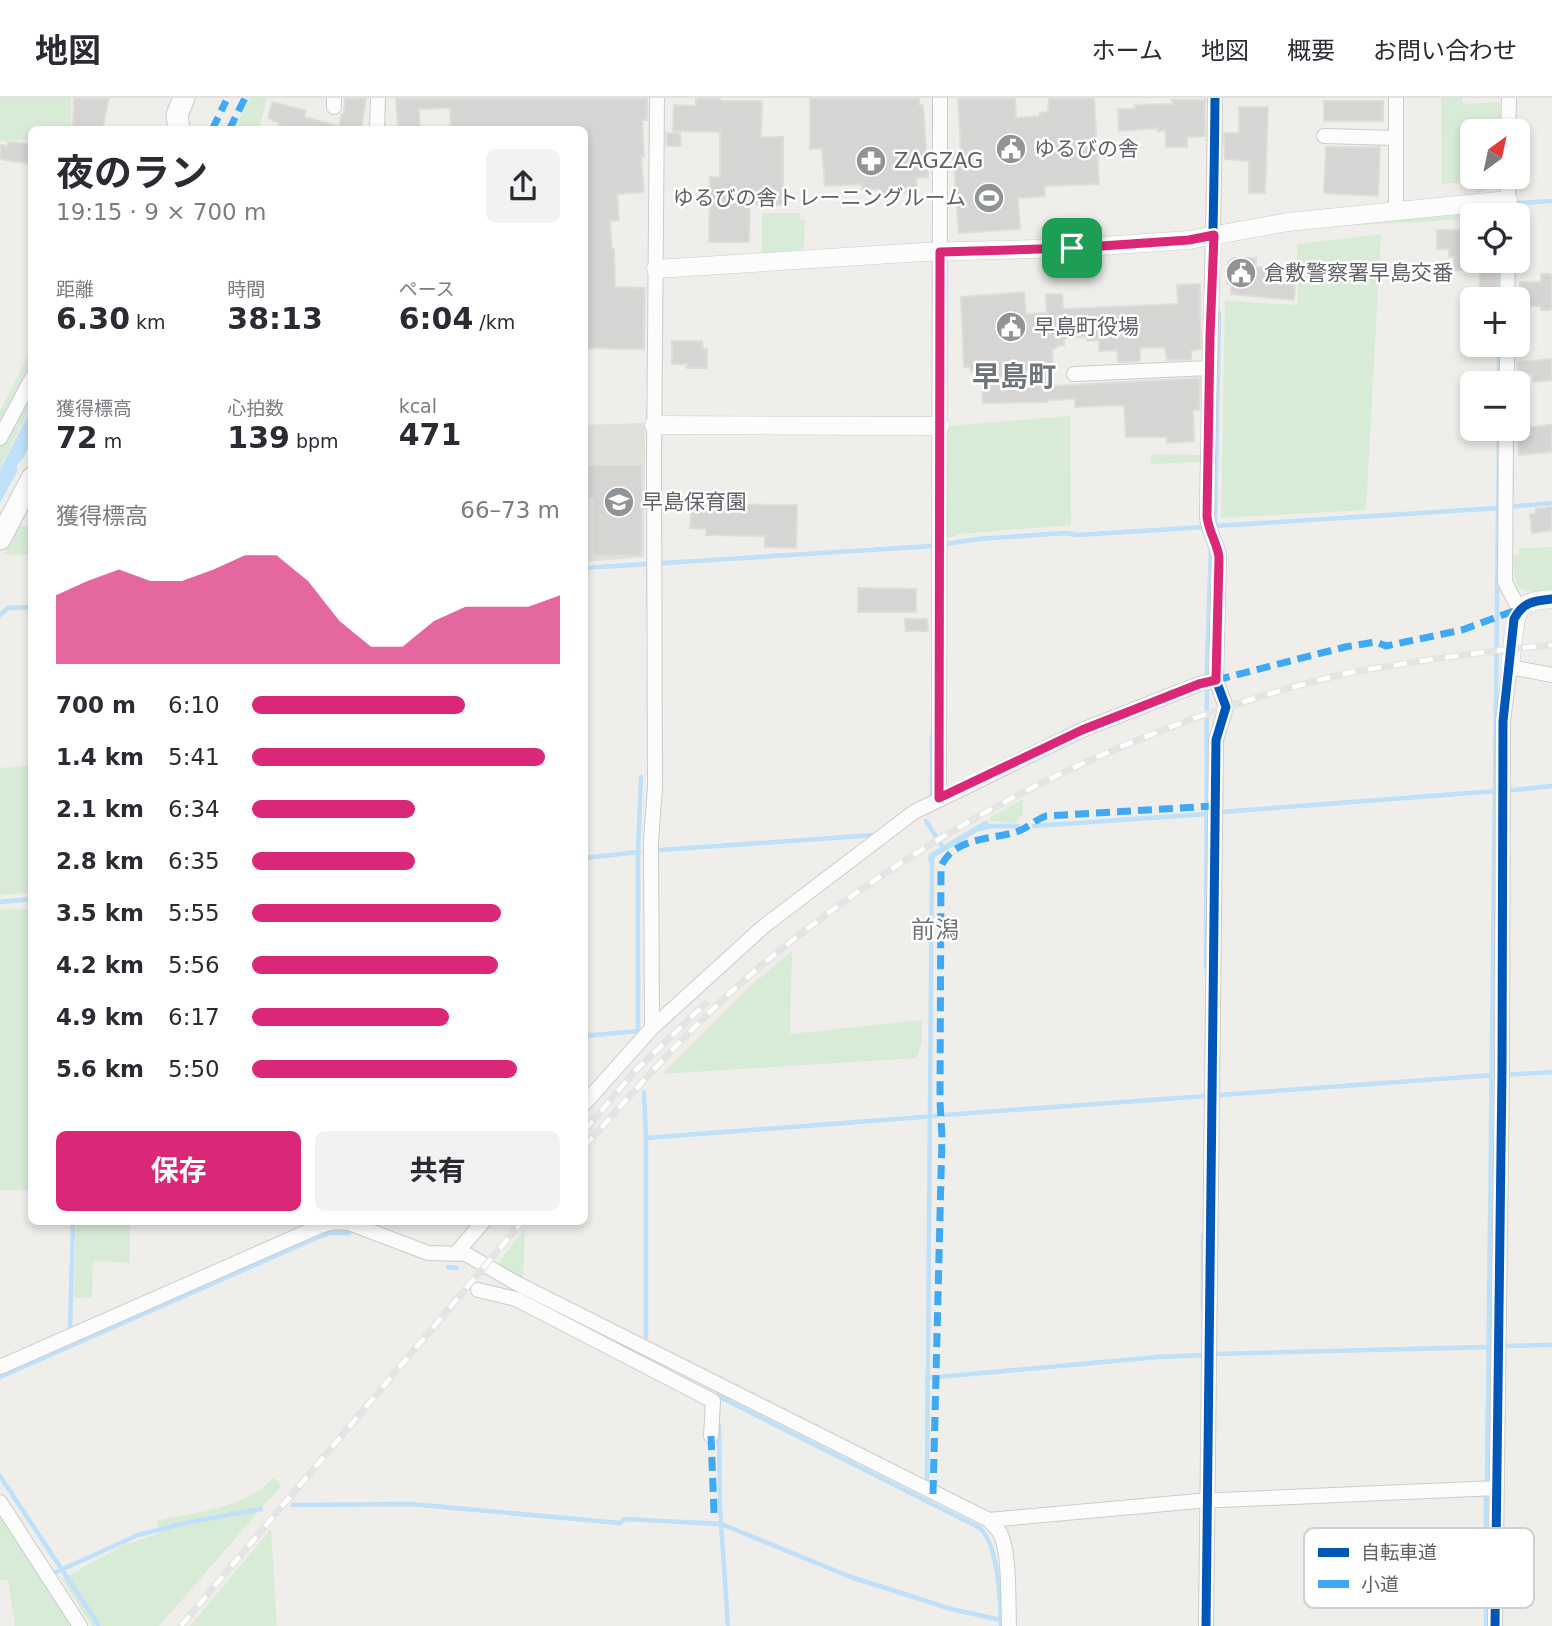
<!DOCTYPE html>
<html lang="ja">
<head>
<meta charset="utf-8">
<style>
  body { margin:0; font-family:"DejaVu Sans","Noto Sans JP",sans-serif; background:#f2f2f3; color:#2b2b33; height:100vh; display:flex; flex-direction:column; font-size:26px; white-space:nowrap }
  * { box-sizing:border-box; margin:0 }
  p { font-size:23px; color:#7c7c81 }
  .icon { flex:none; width:38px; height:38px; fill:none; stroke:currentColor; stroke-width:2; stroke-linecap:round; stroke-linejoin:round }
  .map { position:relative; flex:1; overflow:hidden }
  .details { position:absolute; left:28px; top:28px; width:560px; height:1099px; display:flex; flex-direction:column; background:#fff; border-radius:10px; box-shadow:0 4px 10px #0003 }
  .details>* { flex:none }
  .needle { width:46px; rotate:33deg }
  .fabs { position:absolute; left:1460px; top:21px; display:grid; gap:14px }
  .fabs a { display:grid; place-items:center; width:70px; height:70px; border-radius:10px; background:#fff; box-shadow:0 4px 10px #0003; font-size:35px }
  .pin { position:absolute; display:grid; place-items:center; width:60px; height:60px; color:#fff; margin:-30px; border-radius:14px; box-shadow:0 4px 10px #0006 }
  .round { display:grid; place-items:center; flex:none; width:74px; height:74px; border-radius:10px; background:#f2f2f3 }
  .headline { display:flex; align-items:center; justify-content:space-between; height:119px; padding:0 28px }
  h1 { font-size:38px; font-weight:700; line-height:52px }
  .figures { display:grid; grid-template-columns:repeat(3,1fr); gap:10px; height:119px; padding:7px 28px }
  .figures div { display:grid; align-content:center }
  .figures b { font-size:30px; font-weight:700 }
  .figures small { font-size:19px; font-weight:400 }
  .figures p { font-size:19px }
  .chart { height:196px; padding:14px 28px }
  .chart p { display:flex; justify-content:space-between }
  .chart svg { width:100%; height:126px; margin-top:7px; fill:#db2777; opacity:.7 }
  .action { display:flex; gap:14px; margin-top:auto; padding:14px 28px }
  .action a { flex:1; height:80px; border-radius:10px; background:#db2777; color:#fff; font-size:28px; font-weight:700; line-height:80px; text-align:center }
  .action a+a { background:#f2f2f3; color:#2b2b33 }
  ul { padding:0 28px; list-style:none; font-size:23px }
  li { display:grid; grid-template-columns:112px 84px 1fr; align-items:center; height:52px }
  li i { height:18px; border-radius:9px; background:#db2777 }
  header { display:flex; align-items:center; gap:42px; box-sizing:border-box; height:98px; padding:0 35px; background:#fff; border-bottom:2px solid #e1e1e2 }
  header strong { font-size:33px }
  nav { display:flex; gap:38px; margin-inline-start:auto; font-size:24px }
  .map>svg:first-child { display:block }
  .education { fill:#e2e0da }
  .green { fill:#d8ebd6 }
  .water { fill:#bfe0f9 }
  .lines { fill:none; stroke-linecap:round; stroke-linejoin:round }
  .stream { stroke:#bfe0f9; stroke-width:4.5 }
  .building { fill:#d6d5d3; stroke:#deddd9; stroke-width:2 }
  .minor-casing { stroke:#cbcccc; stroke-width:16 }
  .tertiary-casing { stroke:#cbcccc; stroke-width:19 }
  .secondary-casing { stroke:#cacacb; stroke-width:23 }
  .minor { stroke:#fdfcfc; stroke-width:14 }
  .tertiary { stroke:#fdfcfc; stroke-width:18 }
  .secondary { stroke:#fdfcfc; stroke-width:21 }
  .rail-casing { stroke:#e4e4e4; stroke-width:7 }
  .rail { stroke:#fff; stroke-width:4.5; stroke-dasharray:13; stroke-linecap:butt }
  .quiet { stroke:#3fa9f5; stroke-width:7; stroke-dasharray:14 7; stroke-linecap:butt }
  .cycleway-casing { stroke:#fff; stroke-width:13 }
  .cycleway { stroke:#0057b8; stroke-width:9 }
  .route-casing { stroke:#fff; stroke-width:14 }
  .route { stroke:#db2777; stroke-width:9 }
  .labels { text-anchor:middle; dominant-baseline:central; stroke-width:5; stroke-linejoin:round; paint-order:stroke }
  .poi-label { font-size:21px; fill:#5f6368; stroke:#fff; text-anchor:start }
  .quarter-label { font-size:24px; fill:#70757a; stroke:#fff }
  .district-label { font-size:28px; font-weight:bold; fill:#70757a; stroke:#fff }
  .key { fill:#fff; stroke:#cfd0d2; stroke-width:2 }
  .key-label { font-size:19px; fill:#5f6368 }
</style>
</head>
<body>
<header>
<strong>地図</strong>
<nav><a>ホーム</a><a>地図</a><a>概要</a><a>お問い合わせ</a></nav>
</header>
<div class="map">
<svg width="1552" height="1528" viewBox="0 0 1552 1528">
  <rect width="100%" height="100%" fill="#efeeea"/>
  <path class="education" d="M 645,325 L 644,459 L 585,464 L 584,327 Z"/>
  <path class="green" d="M 0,0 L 71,0 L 71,31 L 32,32 L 31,42 L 0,43 Z
    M 250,0 L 267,0 L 259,31 L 234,31 Z
    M 1441,0 L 1462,0 L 1463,6 L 1500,4 L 1500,33 L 1472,33 L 1472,79 L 1498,79 L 1497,83 L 1489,90 L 1477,95 L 1475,83 L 1442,86 Z
    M 1470,113 L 1486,117 L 1472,117 L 1472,121 L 1321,129 Z
    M 762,115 L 800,115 L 800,122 L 805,122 L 804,148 L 800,152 L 762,155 Z
    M 1381,136 L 1366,412 L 1221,420 L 1225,203 L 1298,207 L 1297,146 Z
    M 31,252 L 31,270 L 0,332 L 0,313 Z
    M 31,286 L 31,308 L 0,370 L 0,345 Z
    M 1070,318 L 1071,427 L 961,436 L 947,440 L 947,328 Z
    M 1151,356 L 1204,357 L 1203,366 L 1199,364 L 1151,366 Z
    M 17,428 L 31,429 L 31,457 L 4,456 Z
    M 1552,449 L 1552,493 C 1516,495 1514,493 1513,457 L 1519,457 L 1519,450 Z
    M 31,667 L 31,795 L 0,797 L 0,670 Z
    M 1023,701 L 1023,716 L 1015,725 L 991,723 L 989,720 Z
    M 31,811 L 31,1092 L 0,1092 L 0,812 Z
    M 792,853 L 790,936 L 922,922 L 922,943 L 917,960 L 662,976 L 747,891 Z
    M 76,1124 L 130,1124 L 130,1165 L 93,1163 L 92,1198 L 89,1200 L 74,1200 Z
    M 525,1130 L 523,1182 L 497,1167 Z
    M 273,1380 L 279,1384 L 280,1389 L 159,1528 L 92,1528 L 62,1481 L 124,1447 L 158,1436 L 157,1423 C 197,1414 244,1411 273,1380 Z
    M 0,1415 L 75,1528 L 15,1528 L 8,1482 L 0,1482 Z
    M 271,1431 L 277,1528 L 190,1528 Z"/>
  <path class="water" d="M 31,311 C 32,334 33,351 17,367 L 17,374 L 0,405 L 0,372 Z
    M 986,722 L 989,726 L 994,727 L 993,730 L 977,734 L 935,759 L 934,764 L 928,764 L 929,756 Z"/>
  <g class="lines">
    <path class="stream" d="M 1518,105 L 1552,103
      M 1500,201 L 1500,163
      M 1499,285 L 1499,247
      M 1508,409 L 1552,405
      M 1215,428 L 1499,410
      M 1215,429 L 1219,215
      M 584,470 L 933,448 L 978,441 L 1065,435 L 1077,437 L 1206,429
      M 0,517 L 8,510 L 32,509
      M 1505,693 L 1552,688
      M 932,703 L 932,638
      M 1222,714 L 1497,693
      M 926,723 L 944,751
      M 988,728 L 1018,728
      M 1034,728 L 1207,716
      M 660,752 L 875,737
      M 584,760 L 639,754
      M 0,804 L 32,801
      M 1206,869 L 1207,565 L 1211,448
      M 638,936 L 638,754 L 641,679
      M 584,938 L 638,933
      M 1503,977 L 1552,974
      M 644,994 L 646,1040 L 646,1239
      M 944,1017 L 1494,977
      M 646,1040 L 936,1018
      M 448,1169 L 457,1170
      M 1203,1212 L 1203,1137
      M 70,1231 L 73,1124
      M 1506,1248 L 1552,1247
      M 1215,1256 L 1490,1249
      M 0,1279 L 316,1140 L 330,1135 L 349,1135
      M 927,1280 L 1158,1259 L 1204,1257
      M 716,1297 L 980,1430 C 999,1449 1000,1501 1001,1528
      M 719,1328 L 720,1409 L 728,1528
      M 0,1378 L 98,1526
      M 927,1384 L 932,758
      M 1487,1386 L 1499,331
      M 293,1407 L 410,1406 L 620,1425 L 625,1421 L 721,1426 L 851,1479 L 951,1511 L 1001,1522
      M 52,1476 L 138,1437 L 190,1424 L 261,1411
      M 1486,1528 L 1486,1397"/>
  </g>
  <path class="building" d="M 74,0 L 109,0 L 102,32 L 73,30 Z
    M 345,0 L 366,0 L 361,32 L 338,32 L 342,16 L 344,16 Z
    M 396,0 L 647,0 L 647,22 L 642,22 L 644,58 L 641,58 L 644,94 L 617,96 L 619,122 L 610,123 L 612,151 L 614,151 L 615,189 L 645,190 L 644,251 L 584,250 L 584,32 L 451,32 L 450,10 L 419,11 L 420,32 L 398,32 Z
    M 696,0 L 720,0 L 720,3 L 762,3 L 761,39 L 783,39 L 783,107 L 750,106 L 749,144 L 709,144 L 710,79 L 720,79 L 720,34 L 673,33 L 674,7 L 696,8 Z
    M 810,0 L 919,0 L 919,7 L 923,7 L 928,79 L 916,80 L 917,94 L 880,96 L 879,91 L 862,92 L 862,86 L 825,88 L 822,50 L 810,51 Z
    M 958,0 L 1015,0 L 1016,20 L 1040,18 L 1040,15 L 1048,14 L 1049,0 L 1094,0 L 1099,86 L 1044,88 L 1045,98 L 1018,100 L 1020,131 L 959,135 L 953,55 L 961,54 Z
    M 1172,2 L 1205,2 L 1205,38 L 1187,39 L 1187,49 L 1166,49 L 1165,32 L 1158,33 L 1158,30 L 1119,33 L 1118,11 L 1136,11 L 1135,7 L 1173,6 Z
    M 1324,3 L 1383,3 L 1383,23 L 1324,23 Z
    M 272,4 L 306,13 L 304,19 L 336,27 L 335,32 L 297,32 L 279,27 L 279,25 L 268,20 Z
    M 1239,9 L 1268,9 L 1265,95 L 1249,95 L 1249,63 L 1225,61 L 1224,35 L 1239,35 Z
    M 666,35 L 680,35 L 681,48 L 667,48 Z
    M 8,44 L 32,46 L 32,66 L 0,61 L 0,47 L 8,48 Z
    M 1326,49 L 1380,49 L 1378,98 L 1324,95 Z
    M 1437,132 L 1472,132 L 1472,172 L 1454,172 L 1454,159 L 1449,159 L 1449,151 L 1437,151 Z
    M 1233,160 L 1256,160 L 1256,169 L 1296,171 L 1294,202 L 1231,196 L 1231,186 L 1227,186 L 1228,165 Z
    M 1480,163 L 1498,164 L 1497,201 L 1479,201 Z
    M 1541,176 L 1552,176 L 1552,212 L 1541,212 L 1541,208 L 1524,208 L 1524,201 L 1520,201 L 1520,184 L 1541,184 Z
    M 1200,186 L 1201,251 L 1191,253 L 1191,261 L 1167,262 L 1165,249 L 1140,250 L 1140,263 L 1118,264 L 1117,252 L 1099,253 L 1099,242 L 1087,243 L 1087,239 L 1064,240 L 1064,247 L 1056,248 L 1056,250 L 1052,251 L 1054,288 L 1200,280 L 1199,312 L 1193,312 L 1194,343 L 1167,345 L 1167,339 L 1126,339 L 1124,307 L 1075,309 L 1075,301 L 1047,302 L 1047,304 L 983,305 L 982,273 L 971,273 L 970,269 L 964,269 L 961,199 L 1024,194 L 1026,216 L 1047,215 L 1046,196 L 1062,196 L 1063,211 L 1178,206 L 1177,187 Z
    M 672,243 L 702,243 L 703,251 L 707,251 L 707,270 L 687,270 L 687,266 L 672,266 Z
    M 1552,261 L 1552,282 L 1533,284 L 1532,276 L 1518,277 L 1517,264 Z
    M 1552,327 L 1552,354 L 1519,357 L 1517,330 Z
    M 584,367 L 642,367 L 642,458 L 593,457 L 593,401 L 584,401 Z
    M 702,406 L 797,407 L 796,450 L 765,449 L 765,438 L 706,437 L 706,431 L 690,430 L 691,412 L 702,412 Z
    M 1552,409 L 1552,432 L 1532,435 L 1530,416 L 1536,416 L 1536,411 Z
    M 858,490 L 916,491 L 916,514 L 858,514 Z
    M 905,521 L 927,521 L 928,533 L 906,533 Z"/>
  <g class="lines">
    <g class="minor-casing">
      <path id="minor" d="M 334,9 L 334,0
        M 377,32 L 378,0
        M 1508,33 L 1509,0
        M 1324,38 L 1396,40
        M 1396,114 L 1396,0
        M 1508,117 L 1508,79
        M 1507,201 L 1508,163
        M 1074,276 L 1209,270
        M 1507,285 L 1507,247
        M 1506,331 L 1505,484 L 1519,511
        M 0,340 L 32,280
        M 939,700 L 940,0
        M 652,930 L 651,743 L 655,689 L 654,367 L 657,0
        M 584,1006 L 652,930 L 763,829 L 914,714 L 1082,632 L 1199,586 L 1216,582
        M 336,1124 L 349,1125 L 428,1155 L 466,1156 L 516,1185 L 989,1422 C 992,1426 997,1430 1000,1435 C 1010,1454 1008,1505 1009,1528
        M 457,1154 L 483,1124
        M 478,1192 L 516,1201 L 713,1303 L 711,1338
        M 0,1269 L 320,1128 L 335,1124
        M 0,1404 L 80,1528
        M 989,1422 L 1198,1403 L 1497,1390
        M 1206,1528 L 1216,642 L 1226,609 L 1216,582 L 1219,459 C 1217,444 1208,434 1207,418 C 1209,279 1214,139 1215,0
        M 1495,1528 L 1502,973 L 1503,623 L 1510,569 L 1552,577"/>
    </g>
    <g class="tertiary-casing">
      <path id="tertiary" d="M 656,171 L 923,154 L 1072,150 L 1189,142 L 1288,124 L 1508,102
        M 654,327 L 940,328
        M 1510,569 C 1511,560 1512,551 1513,541 C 1517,509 1517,504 1552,501"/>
    </g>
    <g class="secondary-casing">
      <path id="secondary" d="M 179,32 L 177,17 L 184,0
        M 0,441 L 32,380"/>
    </g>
    <use href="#minor" class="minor"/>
    <use href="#tertiary" class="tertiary"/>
    <use href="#secondary" class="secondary"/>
    <g class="rail-casing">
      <path id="rail" d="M 584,1033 L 635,973 L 705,906
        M 584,1049 C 644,982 704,913 774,857 C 941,722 1126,630 1335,578 C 1353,573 1372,571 1390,568 C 1444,559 1498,552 1552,547
        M 181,1528 L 522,1124"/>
    </g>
    <use href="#rail" class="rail"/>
    <path class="quiet" d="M 212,32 L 226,3
      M 229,32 L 245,0
      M 1216,582 L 1345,549 L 1376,544 L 1386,548 L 1462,532 L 1519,511
      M 711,1338 L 714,1415
      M 933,1396 L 942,1039 L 940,1004 L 941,768 C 955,739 990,742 1016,734 C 1027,731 1034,722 1046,718 L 1215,708"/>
    <g class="cycleway-casing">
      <path id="cycleway" d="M 1206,1528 L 1216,642 L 1226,609 L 1216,582 L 1219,459 C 1217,444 1208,434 1207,418 C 1209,279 1214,139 1215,0
        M 1495,1528 L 1502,973 L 1503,623 L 1514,521 C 1523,504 1534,503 1552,501"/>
    </g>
    <use href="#cycleway" class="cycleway"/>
  </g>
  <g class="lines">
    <g class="route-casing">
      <path id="route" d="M 1214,137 L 1210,238 L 1207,418 C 1208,433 1217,444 1219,459 L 1216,582 L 1199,586 L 1082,632 L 939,700 L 940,154 L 1072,150 L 1189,142 Z"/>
    </g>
    <use href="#route" class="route"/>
  </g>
  <defs>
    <g id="civic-disc" transform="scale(1.575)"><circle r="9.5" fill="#919496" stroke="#fff"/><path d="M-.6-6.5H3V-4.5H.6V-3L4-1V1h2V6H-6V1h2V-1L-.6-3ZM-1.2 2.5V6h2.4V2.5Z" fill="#fff"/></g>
    <g id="pharmacy-disc" transform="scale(1.575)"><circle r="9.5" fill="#919496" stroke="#fff"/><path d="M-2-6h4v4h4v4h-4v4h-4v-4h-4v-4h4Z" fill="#fff"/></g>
    <g id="stadium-disc" transform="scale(1.575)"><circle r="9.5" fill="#919496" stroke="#fff"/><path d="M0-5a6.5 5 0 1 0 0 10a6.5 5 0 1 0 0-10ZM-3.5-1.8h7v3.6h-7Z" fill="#fff"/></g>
    <g id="school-disc" transform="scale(1.575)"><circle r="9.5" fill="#919496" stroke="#fff"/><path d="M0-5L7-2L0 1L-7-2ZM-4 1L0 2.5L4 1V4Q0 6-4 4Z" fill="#fff"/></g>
  </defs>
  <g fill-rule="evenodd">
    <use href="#civic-disc" x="1011" y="51"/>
    <use href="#pharmacy-disc" x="871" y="63"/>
    <use href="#stadium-disc" x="989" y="100"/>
    <use href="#civic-disc" x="1241" y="175"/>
    <use href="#civic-disc" x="1011" y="229"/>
    <use href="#school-disc" x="619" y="404"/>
  </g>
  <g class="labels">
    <g class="poi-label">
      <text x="1034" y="51">ゆるびの舎</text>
      <text x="894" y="63">ZAGZAG</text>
      <text x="966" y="100" text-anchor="end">ゆるびの舎トレーニングルーム</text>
      <text x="1264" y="175">倉敷警察署早島交番</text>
      <text x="1034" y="229">早島町役場</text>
      <text x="642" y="404">早島保育園</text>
    </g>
    <g class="quarter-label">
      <text x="935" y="832">前潟</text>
    </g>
    <g class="district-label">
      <text x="1014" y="278">早島町</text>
    </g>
  </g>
  <rect x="1304" y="1430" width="230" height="80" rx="10" class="key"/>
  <rect x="1318" y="1450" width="31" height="9" fill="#0057b8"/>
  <rect x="1318" y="1482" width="31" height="8" fill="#3fa9f5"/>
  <g class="key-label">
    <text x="1361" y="1461">自転車道</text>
    <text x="1361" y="1493">小道</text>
  </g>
</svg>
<div class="fabs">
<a><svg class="needle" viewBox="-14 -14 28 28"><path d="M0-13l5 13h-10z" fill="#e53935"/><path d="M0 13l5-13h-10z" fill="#7c7c81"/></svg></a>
<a><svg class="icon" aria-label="locate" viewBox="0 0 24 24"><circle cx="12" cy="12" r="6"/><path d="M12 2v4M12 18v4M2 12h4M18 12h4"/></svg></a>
<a>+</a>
<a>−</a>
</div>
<div class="pin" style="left:1072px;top:150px;background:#1e9e55"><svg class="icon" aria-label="arrive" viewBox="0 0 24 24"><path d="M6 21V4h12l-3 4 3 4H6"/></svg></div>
<section class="details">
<div class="headline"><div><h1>夜のラン</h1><p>19:15 · 9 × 700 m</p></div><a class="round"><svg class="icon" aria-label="share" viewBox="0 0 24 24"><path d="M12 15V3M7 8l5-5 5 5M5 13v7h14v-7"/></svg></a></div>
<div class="figures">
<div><p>距離</p><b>6.30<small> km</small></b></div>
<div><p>時間</p><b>38:13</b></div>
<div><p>ペース</p><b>6:04<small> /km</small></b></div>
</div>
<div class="figures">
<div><p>獲得標高</p><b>72<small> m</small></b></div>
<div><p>心拍数</p><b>139<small> bpm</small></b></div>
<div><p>kcal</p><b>471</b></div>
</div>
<div class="chart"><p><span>獲得標高</span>66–73 m</p>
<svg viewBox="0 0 160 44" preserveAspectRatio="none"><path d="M0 44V20L10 15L20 11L30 15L40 15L50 11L60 6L70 6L80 15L90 29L100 38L110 38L120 29L130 24L140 24L150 24L160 20V44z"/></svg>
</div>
<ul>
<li><b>700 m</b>6:10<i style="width:69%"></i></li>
<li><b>1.4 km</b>5:41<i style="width:95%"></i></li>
<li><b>2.1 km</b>6:34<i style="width:53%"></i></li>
<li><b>2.8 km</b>6:35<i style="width:53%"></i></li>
<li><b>3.5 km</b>5:55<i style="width:81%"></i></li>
<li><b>4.2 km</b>5:56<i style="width:80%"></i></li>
<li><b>4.9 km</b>6:17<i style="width:64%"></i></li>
<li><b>5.6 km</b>5:50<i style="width:86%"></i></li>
</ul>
<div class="action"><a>保存</a><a>共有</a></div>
</section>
</div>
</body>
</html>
